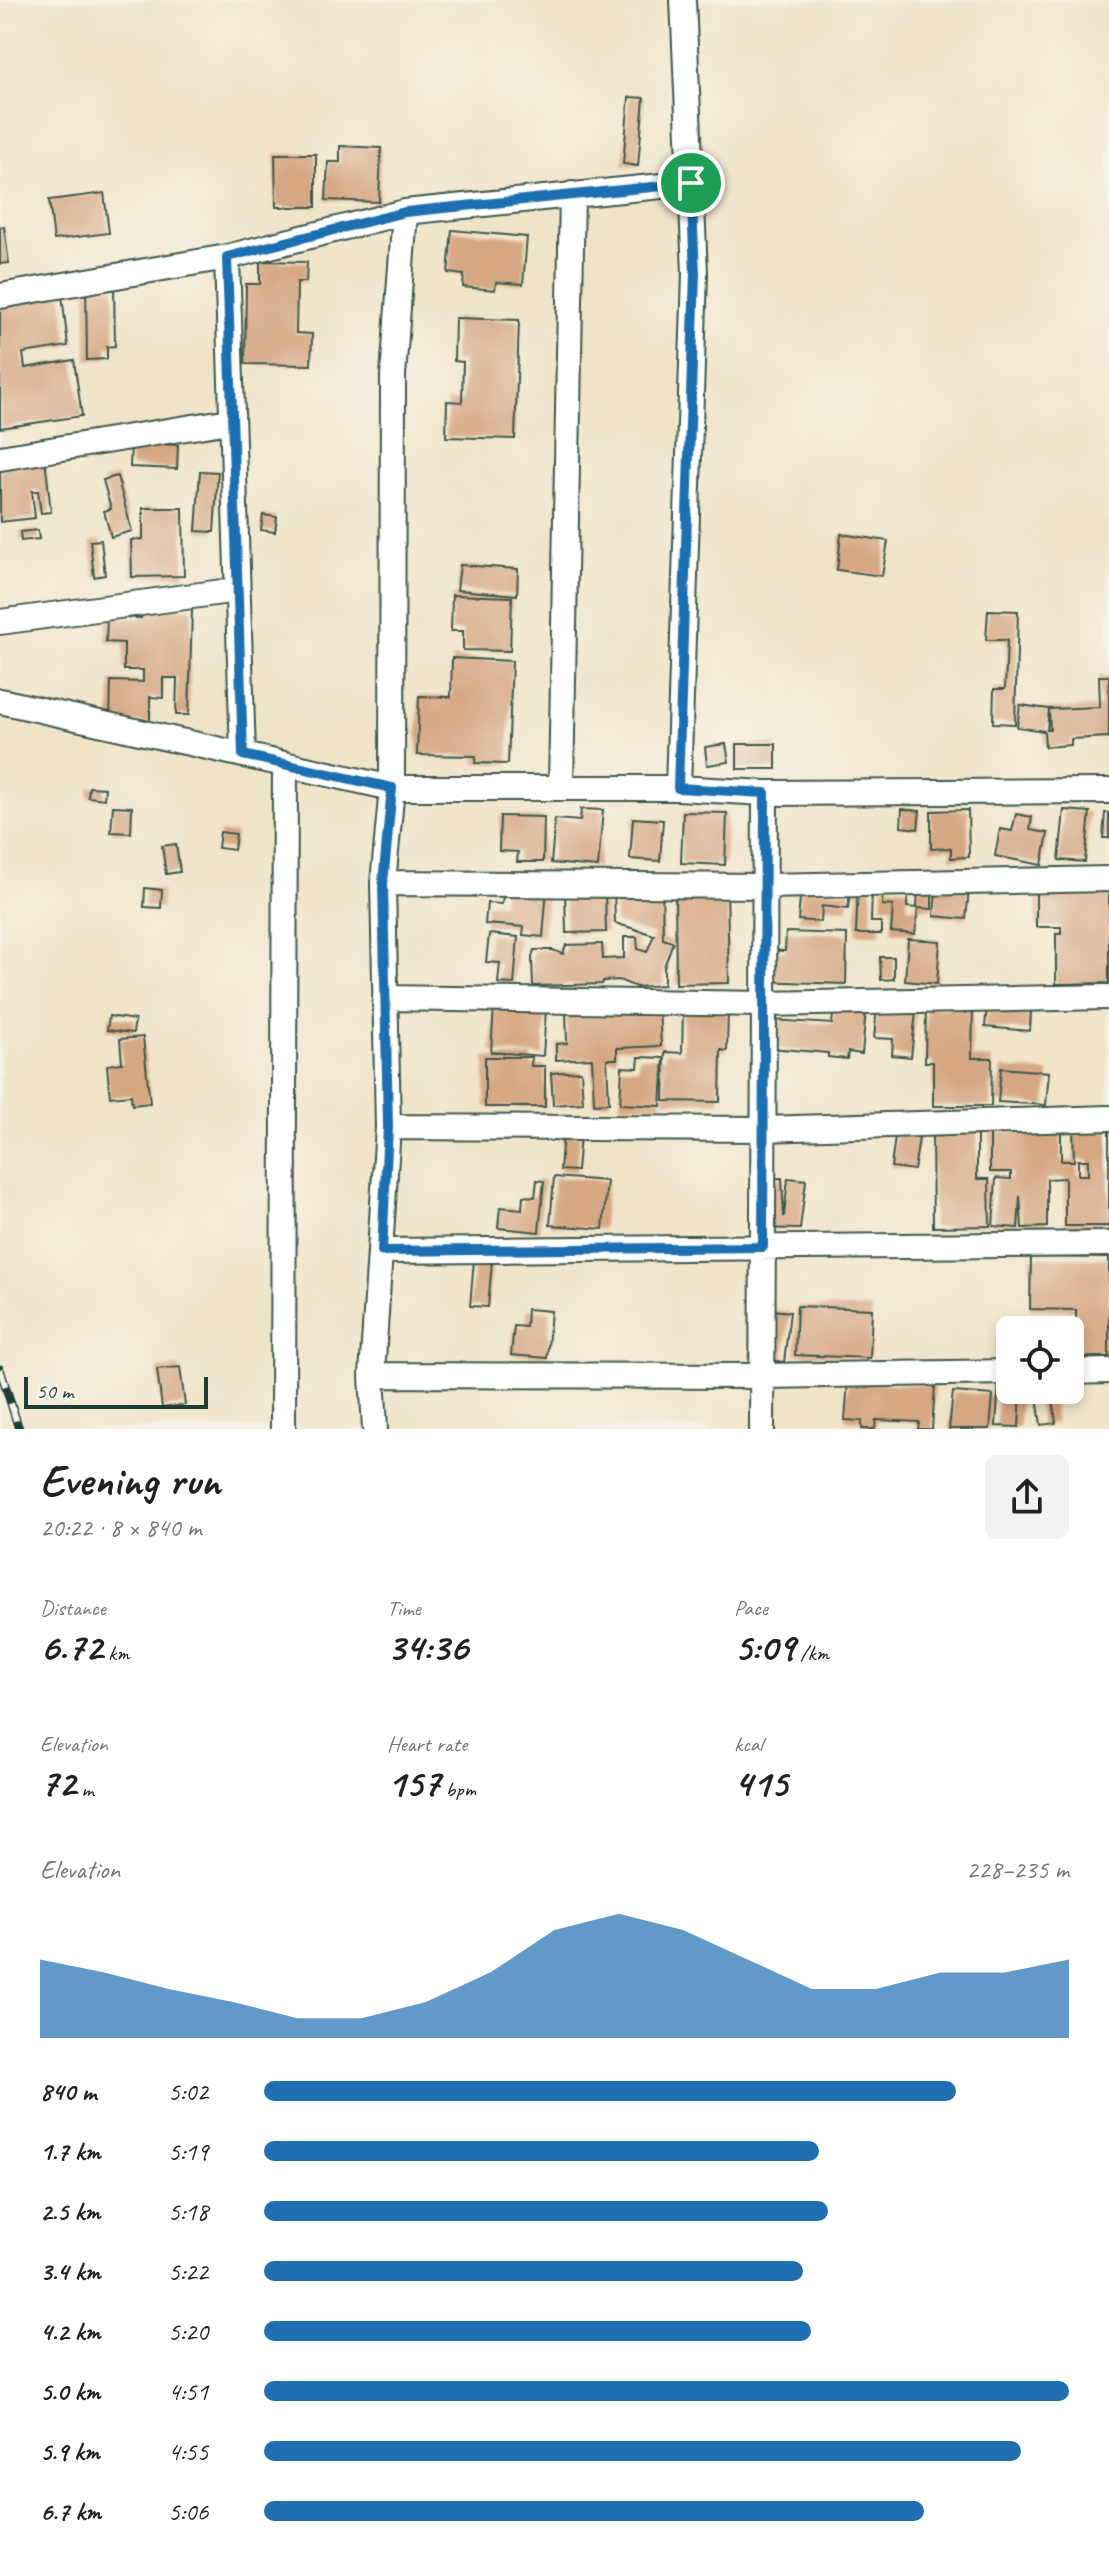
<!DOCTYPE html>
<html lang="en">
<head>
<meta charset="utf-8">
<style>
  body { margin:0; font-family:Caveat,sans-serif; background:#f2f2f2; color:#202124; height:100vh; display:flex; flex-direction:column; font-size:30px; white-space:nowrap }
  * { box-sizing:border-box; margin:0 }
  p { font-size:26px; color:#757577 }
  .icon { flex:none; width:44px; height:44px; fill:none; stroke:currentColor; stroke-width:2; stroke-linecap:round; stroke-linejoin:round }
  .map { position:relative; height:1429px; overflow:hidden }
  .side { display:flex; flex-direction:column; background:#fff; flex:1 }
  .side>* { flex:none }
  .buttons { position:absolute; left:996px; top:1316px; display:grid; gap:16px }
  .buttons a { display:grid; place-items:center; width:88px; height:88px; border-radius:12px; background:#fff; box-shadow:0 4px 12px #0003; font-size:40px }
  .scale { position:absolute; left:24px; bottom:20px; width:184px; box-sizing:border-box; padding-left:8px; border:4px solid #1f3d34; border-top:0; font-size:22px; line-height:28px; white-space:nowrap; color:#1f3d34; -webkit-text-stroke:6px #f7f3e8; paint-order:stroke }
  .pin { position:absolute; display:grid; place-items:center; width:68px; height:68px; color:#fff; margin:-34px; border:4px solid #fff; border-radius:50%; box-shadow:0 2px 8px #0007 }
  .round { display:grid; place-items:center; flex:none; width:84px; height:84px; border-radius:12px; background:#f2f2f2 }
  .head { display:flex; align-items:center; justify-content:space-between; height:136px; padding:0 40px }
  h1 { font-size:44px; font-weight:800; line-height:60px }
  .metrics { display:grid; grid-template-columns:repeat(3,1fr); gap:12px; height:136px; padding:8px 40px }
  .metrics div { display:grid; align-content:center }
  .metrics b { font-size:40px; font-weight:800 }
  .metrics small { font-size:22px; font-weight:400 }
  .metrics p { font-size:22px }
  .chart { height:224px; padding:16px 40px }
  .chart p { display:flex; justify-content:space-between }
  .chart svg { width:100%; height:144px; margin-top:8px; fill:#1f6fb2; opacity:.7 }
  ul { padding:0 40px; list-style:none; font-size:26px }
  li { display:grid; grid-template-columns:128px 96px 1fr; align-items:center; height:60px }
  li i { height:20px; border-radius:10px; background:#1f6fb2 }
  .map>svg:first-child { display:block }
  .building { fill:#d6a783; fill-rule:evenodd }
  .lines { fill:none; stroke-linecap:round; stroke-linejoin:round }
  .street-casing { stroke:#3e564a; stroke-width:28 }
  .street { stroke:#fff; stroke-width:24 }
  .rail-casing { stroke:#1f3d34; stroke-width:9 }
  .rail { stroke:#f7f3e8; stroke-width:6; stroke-dasharray:18; stroke-linecap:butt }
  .route-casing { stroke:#fff; stroke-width:16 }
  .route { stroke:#1f6fb2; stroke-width:10 }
</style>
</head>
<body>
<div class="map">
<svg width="1109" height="1429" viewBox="0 0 1109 1429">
  <rect width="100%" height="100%" fill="#f7f3e8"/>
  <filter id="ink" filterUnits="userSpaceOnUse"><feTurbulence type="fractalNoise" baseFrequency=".0125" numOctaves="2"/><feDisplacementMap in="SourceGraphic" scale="16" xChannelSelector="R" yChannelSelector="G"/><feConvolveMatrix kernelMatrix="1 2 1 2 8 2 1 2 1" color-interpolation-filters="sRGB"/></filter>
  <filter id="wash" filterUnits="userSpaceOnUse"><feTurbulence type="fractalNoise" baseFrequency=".006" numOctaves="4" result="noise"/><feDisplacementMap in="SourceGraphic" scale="32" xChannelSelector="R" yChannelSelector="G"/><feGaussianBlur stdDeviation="1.8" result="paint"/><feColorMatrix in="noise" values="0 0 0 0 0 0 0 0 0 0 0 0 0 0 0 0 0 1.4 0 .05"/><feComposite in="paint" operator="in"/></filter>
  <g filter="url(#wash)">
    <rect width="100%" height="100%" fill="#f0e4c8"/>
    <g id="blocks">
      <path class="building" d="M 629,97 L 644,98 L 638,166 L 623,164 Z
        M 340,146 L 381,148 L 379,202 L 326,200 L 328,162 L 340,162 Z
        M 275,154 L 316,154 L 316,207 L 276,207 Z
        M 104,193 L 109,233 L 54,240 L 49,200 Z
        M 0,227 L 4,227 L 9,263 L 0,264 Z
        M 452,230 L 527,237 L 523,284 L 496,282 L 495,290 L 463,287 L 464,275 L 448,273 Z
        M 260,261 L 307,262 L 306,282 L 297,282 L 296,333 L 312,334 L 311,365 L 245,364 L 246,284 L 260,284 Z
        M 86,287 L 114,287 L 115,346 L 107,347 L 107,359 L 87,360 Z
        M 62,295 L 68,346 L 23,353 L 25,368 L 74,360 L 82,416 L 0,428 L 0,303 Z
        M 455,318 L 519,320 L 515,439 L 446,437 L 447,401 L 462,402 L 463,362 L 454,361 Z
        M 131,443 L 178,445 L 177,469 L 130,467 Z
        M 45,458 L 51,512 L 41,513 L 38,491 L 32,491 L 35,518 L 0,522 L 0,462 Z
        M 200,471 L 218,472 L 214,532 L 196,531 Z
        M 117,476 L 132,531 L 111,537 L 104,511 L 111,509 L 103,480 Z
        M 143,508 L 183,508 L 184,576 L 132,577 L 131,540 L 143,539 Z
        M 263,515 L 277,517 L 275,532 L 261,530 Z
        M 38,530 L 39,539 L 21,541 L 20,532 Z
        M 841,534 L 888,541 L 882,576 L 837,570 Z
        M 101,540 L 105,575 L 94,577 L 90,541 Z
        M 460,565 L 518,569 L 517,595 L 457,590 Z
        M 452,595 L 512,597 L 510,651 L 463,650 L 463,631 L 451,631 Z
        M 142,607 L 192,609 L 189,715 L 176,715 L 177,678 L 163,678 L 163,698 L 150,697 L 150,723 L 110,722 L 111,681 L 143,682 L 143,670 L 124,670 L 124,643 L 106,642 L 107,617 L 141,618 Z
        M 988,610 L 1018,611 L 1015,724 L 993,723 L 994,689 L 1005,689 L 1007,640 L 986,640 Z
        M 452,658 L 512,661 L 508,764 L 475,763 L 476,756 L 417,755 L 419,696 L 451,697 Z
        M 1099,676 L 1109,676 L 1109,737 L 1071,739 L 1071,745 L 1045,747 L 1044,731 L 1017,727 L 1020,705 L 1049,709 L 1047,730 L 1050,730 L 1049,709 L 1100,707 Z
        M 726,744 L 729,762 L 707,765 L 705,747 Z
        M 737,744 L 776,744 L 776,769 L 737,769 Z
        M 89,787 L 105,788 L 104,799 L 88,797 Z
        M 113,806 L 132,807 L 131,833 L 111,832 Z
        M 581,809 L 603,810 L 598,867 L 551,863 L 555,819 L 580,821 Z
        M 902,809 L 920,811 L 918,829 L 901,827 Z
        M 968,810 L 969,857 L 951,858 L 951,848 L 931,849 L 931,811 Z
        M 1064,810 L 1090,812 L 1085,862 L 1059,860 Z
        M 683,812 L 727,813 L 725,865 L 681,863 Z
        M 1105,813 L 1109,813 L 1109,838 L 1103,838 Z
        M 1016,814 L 1032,817 L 1030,830 L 1048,833 L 1042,865 L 995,856 L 1000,829 L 1012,831 Z
        M 500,816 L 544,817 L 543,862 L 517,862 L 518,852 L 499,851 Z
        M 633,818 L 663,820 L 660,861 L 630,859 Z
        M 220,832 L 236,834 L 234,850 L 218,848 Z
        M 176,844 L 180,872 L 166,874 L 162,846 Z
        M 1109,883 L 1109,983 L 1056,984 L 1056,934 L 1061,934 L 1061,927 L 1036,927 L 1036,885 Z
        M 504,886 L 547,889 L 543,937 L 523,935 L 524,927 L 485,924 L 487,903 L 502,904 Z
        M 662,886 L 663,939 L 673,942 L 664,967 L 664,985 L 636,987 L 619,980 L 603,981 L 602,984 L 533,986 L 532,957 L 534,950 L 553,950 L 563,954 L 566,945 L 602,944 L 603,959 L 624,958 L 624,937 L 637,937 L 638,949 L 647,952 L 654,935 L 615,923 L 614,888 Z
        M 883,886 L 908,888 L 907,907 L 917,908 L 918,887 L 932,887 L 932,909 L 918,908 L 915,934 L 891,932 L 893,906 L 882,905 Z
        M 727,887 L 729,983 L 676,984 L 675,888 Z
        M 858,887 L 872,887 L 871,922 L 881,922 L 881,934 L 856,934 Z
        M 936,887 L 969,890 L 966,919 L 934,916 Z
        M 145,888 L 162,890 L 161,908 L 144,907 Z
        M 801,888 L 850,892 L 848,909 L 822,906 L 821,922 L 798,920 Z
        M 605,889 L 606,932 L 566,933 L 565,890 Z
        M 786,932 L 847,934 L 846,984 L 757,981 L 758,950 L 785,951 Z
        M 489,934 L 518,937 L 514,984 L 498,983 L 500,963 L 486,962 Z
        M 908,939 L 940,941 L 937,984 L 905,981 Z
        M 880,957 L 894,957 L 894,979 L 881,980 Z
        M 494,1006 L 546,1009 L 543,1056 L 491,1052 Z
        M 987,1006 L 1031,1010 L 1030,1031 L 985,1027 Z
        M 659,1007 L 661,1046 L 617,1048 L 617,1059 L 607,1059 L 609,1103 L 594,1104 L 592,1058 L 556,1060 L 556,1044 L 567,1043 L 566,1011 Z
        M 834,1007 L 866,1009 L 862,1054 L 848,1052 L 847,1059 L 828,1057 L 828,1053 L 770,1048 L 772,1020 L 832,1024 Z
        M 877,1007 L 916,1011 L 911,1057 L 892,1055 L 893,1039 L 874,1038 Z
        M 926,1007 L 973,1007 L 972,1058 L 992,1058 L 991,1106 L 933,1106 L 933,1062 L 925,1062 Z
        M 683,1009 L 728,1010 L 727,1051 L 721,1050 L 720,1102 L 664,1101 L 665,1052 L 682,1053 Z
        M 109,1016 L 135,1020 L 133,1033 L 107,1030 Z
        M 143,1037 L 150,1103 L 132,1105 L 131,1095 L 110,1097 L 107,1065 L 122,1063 L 120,1039 Z
        M 485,1057 L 532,1057 L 531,1066 L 545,1066 L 545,1107 L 485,1107 Z
        M 639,1057 L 664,1058 L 661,1106 L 620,1104 L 622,1067 L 638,1068 Z
        M 1001,1068 L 1049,1072 L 1046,1105 L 998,1102 Z
        M 581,1071 L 583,1103 L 553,1105 L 551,1073 Z
        M 1073,1127 L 1109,1127 L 1109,1226 L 1065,1226 L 1065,1178 L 1047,1179 L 1047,1227 L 1022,1228 L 1020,1196 L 1018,1228 L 993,1226 L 996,1178 L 1011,1179 L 1011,1172 L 990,1172 L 990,1132 L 1061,1132 L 1061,1161 L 1074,1161 ZM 1078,1160 L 1088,1160 L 1088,1175 L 1078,1175 Z
        M 896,1129 L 920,1132 L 914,1170 L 891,1167 Z
        M 932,1130 L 977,1131 L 977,1179 L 989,1179 L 990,1226 L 933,1227 Z
        M 563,1134 L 580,1135 L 577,1171 L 560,1170 Z
        M 554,1177 L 607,1181 L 603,1229 L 550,1225 Z
        M 782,1178 L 784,1217 L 788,1178 L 806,1180 L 800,1229 L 757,1228 L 755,1179 Z
        M 537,1180 L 544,1181 L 539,1232 L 498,1228 L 500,1207 L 522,1209 L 523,1196 L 535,1197 Z
        M 1031,1257 L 1109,1258 L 1109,1357 L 1081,1357 L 1081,1360 L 1070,1359 L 1070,1330 L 1029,1330 L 1029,1321 L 1076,1320 L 1076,1310 L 1030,1309 Z
        M 474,1260 L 492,1261 L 488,1307 L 470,1306 Z
        M 797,1306 L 872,1309 L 870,1358 L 795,1355 Z
        M 755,1308 L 790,1312 L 784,1362 L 749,1357 Z
        M 527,1309 L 551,1311 L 547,1358 L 511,1355 L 514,1326 L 526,1327 Z
        M 180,1367 L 185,1405 L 162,1408 L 157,1369 Z
        M 999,1380 L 1010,1381 L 1010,1390 L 1021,1390 L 1019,1427 L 996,1426 Z
        M 848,1381 L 935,1386 L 932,1429 L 918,1429 L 919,1422 L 876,1420 L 875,1429 L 862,1429 L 862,1421 L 845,1420 Z
        M 1070,1383 L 1076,1384 L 1075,1401 L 1057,1400 L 1057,1390 L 1070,1390 Z
        M 1036,1390 L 1052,1390 L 1056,1423 L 1041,1425 Z
        M 953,1392 L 993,1395 L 990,1429 L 949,1429 Z"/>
    </g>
  </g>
  <g filter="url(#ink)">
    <use href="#blocks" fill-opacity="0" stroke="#3e564a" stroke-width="2"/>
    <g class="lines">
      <g class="street-casing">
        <path id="street" d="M 227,257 L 243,755
          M 0,296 L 227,257 L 405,212
          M 0,458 L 230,421
          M 0,622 L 237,590
          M 0,701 L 392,788 L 678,788 L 765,793 L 1109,791
          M 561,788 L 572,194
          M 678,788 L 695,273 L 683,0
          M 383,883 L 765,886 L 1109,879
          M 385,998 L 764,1004 L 1109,997
          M 388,1127 L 764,1129 L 1109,1118
          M 382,1251 L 1109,1244
          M 1070,1372 L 1109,1371
          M 372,1375 L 763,1376 L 1010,1372
          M 283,1429 L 285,764
          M 375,1429 L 372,1375 L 388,1127 L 383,883 L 392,788 L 393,376 L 405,212 L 691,183
          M 762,1429 L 765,793"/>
      </g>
      <use href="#street" class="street"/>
      <g class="rail-casing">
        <path id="rail" d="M 0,1369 L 19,1429"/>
      </g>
      <use href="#rail" class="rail"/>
    </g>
  </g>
  <g class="lines" filter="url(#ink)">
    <g class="route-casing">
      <path id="route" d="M 691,183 L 695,273 L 678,788 L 765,793 L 763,1247 L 382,1251 L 388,1127 L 383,883 L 392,788 L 243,755 L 227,257 L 405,212 Z"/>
    </g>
    <use href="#route" class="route"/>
  </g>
</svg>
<div class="buttons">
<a><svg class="icon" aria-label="locate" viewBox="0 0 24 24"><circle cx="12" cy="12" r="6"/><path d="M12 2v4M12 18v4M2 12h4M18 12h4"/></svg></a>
</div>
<div class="scale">50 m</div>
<div class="pin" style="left:691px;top:183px;background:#1e9e55"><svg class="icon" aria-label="arrive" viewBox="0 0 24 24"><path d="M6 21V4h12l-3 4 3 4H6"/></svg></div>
</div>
<section class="side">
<div class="head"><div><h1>Evening run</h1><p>20:22 · 8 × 840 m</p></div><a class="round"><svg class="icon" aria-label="share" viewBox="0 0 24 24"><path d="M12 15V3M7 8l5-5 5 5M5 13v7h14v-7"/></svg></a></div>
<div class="metrics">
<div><p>Distance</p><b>6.72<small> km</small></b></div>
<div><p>Time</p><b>34:36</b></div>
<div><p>Pace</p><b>5:09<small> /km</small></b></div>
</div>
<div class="metrics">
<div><p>Elevation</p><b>72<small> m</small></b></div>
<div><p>Heart rate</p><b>157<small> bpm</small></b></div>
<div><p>kcal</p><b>415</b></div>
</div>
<div class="chart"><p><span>Elevation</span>228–235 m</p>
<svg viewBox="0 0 160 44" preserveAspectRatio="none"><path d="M0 44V20L10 24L20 29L30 33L40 38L50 38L60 33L70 24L80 11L90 6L100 11L110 20L120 29L130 29L140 24L150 24L160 20V44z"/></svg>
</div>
<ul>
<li><b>840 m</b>5:02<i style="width:86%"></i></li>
<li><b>1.7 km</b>5:19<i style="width:69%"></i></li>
<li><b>2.5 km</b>5:18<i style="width:70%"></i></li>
<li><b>3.4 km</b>5:22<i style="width:67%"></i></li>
<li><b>4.2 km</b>5:20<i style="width:68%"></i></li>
<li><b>5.0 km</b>4:51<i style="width:100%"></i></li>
<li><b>5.9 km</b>4:55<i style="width:94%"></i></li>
<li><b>6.7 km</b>5:06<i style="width:82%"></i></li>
</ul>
</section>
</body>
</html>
